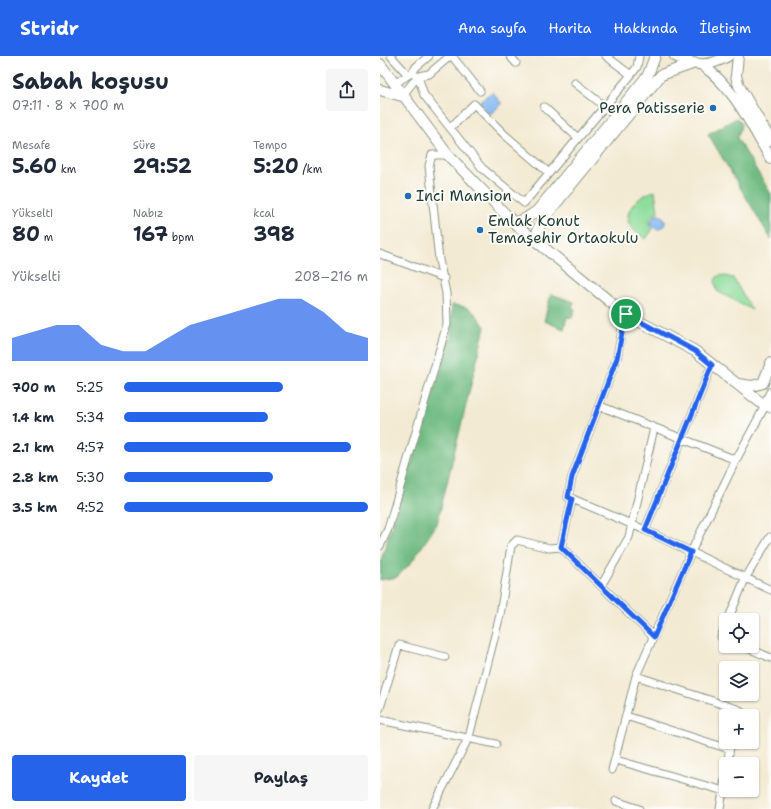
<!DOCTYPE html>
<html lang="tr">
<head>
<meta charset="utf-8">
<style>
  body { margin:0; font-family:"Shantell Sans",sans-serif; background:#f6f6f7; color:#1f2937; height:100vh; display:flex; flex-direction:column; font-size:15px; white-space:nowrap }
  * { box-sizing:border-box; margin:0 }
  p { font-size:13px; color:#747a83 }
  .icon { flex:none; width:22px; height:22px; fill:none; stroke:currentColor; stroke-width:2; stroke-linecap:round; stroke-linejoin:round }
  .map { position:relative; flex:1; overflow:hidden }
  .panel { display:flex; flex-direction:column; background:#fff; width:380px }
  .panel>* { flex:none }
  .tools { position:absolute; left:339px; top:557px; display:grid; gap:8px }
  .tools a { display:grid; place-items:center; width:40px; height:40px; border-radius:4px; background:#fff; box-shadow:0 1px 3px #0004; font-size:20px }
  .pin { position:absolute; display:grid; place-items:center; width:34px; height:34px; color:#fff; margin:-17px; border:2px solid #fff; border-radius:50%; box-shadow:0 1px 4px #0007 }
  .round { display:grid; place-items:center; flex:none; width:42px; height:42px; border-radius:4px; background:#f6f6f7 }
  .headline { display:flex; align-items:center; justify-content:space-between; height:68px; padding:0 12px }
  h1 { font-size:22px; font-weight:700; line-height:30px }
  .figures { display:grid; grid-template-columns:repeat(3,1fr); gap:6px; height:68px; padding:4px 12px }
  .figures div { display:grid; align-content:center }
  .figures b { font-size:20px; font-weight:700 }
  .figures small { font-size:11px; font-weight:400 }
  .figures p { font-size:11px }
  .chart { height:112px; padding:8px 12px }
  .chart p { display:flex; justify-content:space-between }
  .chart svg { width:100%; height:72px; margin-top:4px; fill:#2563eb; opacity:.7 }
  .cta { display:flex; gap:8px; margin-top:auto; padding:8px 12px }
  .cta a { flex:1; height:46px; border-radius:4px; background:#2563eb; color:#fff; font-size:16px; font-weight:700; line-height:46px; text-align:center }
  .cta a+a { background:#f6f6f7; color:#1f2937 }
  ul { padding:0 12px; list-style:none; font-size:13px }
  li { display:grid; grid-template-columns:64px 48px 1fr; align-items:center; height:30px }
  li i { height:10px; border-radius:5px; background:#2563eb }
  header { display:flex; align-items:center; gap:24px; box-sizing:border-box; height:56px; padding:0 20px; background:#2563eb; color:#fff }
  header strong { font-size:19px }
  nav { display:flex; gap:22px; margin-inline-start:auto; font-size:14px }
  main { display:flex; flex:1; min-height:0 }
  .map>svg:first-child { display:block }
  .green { fill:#8edd9d; stroke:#568d68 }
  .forest { fill:#72bc84; stroke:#487c5c }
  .water { fill:#85b9f3; stroke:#527b94 }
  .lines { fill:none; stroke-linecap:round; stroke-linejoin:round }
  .street-casing { stroke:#899484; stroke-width:9 }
  .secondary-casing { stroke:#899484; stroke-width:12 }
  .street { stroke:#fff; stroke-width:7 }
  .secondary { stroke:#fff; stroke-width:10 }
  .route-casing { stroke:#fff; stroke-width:8 }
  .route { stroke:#2563eb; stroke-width:5 }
  .poi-dot { fill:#1f6fb2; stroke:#fdfcf7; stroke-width:1.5 }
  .labels { text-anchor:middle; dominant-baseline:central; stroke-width:4; stroke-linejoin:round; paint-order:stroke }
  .poi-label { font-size:15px; fill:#1f3d34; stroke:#fdfcf7; text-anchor:start }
</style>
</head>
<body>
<header>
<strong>Stridr</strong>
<nav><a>Ana sayfa</a><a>Harita</a><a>Hakkında</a><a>İletişim</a></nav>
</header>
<main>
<section class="panel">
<div class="headline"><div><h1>Sabah koşusu</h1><p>07:11 · 8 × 700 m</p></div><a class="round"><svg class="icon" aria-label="share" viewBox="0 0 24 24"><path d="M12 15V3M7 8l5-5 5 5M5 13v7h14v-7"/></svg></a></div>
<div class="figures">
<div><p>Mesafe</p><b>5.60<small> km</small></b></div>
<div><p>Süre</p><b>29:52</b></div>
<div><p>Tempo</p><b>5:20<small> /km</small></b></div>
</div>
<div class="figures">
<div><p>Yükselti</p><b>80<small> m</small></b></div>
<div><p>Nabız</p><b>167<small> bpm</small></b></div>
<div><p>kcal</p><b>398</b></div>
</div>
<div class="chart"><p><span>Yükselti</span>208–216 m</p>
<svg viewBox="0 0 160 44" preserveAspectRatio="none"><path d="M0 44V30L10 26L20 22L30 22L40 34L50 38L60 38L70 30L80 22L90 18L100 14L110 10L120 6L130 6L140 14L150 26L160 30V44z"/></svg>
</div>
<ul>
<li><b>700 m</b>5:25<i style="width:65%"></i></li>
<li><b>1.4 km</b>5:34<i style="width:59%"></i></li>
<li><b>2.1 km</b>4:57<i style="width:93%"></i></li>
<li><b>2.8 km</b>5:30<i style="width:61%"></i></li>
<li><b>3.5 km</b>4:52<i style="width:100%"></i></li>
</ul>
<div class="cta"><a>Kaydet</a><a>Paylaş</a></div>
</section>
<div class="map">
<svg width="391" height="753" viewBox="0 0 391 753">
  <rect width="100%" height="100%" fill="#fdfcf7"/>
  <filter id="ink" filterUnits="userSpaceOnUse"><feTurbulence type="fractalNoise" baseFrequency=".025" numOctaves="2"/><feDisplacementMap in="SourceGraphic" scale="8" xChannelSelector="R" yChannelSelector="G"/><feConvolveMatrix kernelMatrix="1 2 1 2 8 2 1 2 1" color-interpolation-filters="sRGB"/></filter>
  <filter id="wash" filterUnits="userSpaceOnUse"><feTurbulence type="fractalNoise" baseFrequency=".012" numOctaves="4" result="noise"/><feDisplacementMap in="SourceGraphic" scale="16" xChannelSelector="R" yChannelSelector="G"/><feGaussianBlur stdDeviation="0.9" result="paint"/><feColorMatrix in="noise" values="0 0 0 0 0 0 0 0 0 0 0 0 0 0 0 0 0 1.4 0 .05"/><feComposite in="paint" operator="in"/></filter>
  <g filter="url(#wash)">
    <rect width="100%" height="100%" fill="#f3ead3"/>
    <path class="green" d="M 275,135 L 278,157 C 269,159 266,167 273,173 L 266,183 C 261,179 255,176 251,171 C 240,155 261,138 275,135 Z
      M 341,219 L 353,222 L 372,254 L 337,235 L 335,225 L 337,221 Z"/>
    <path class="forest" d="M 357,62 L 362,68 L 357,82 L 391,138 L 391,183 L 328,78 Z
      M 171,238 L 194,246 L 192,252 L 195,253 L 192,262 L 187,261 L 184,273 L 164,265 Z
      M 72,249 C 91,250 95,256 105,271 L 57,468 L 31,507 L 17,521 L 0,524 L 1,504 L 60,317 L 71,279 Z"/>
    <path class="water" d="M 112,36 L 122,48 L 109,59 L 99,46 Z
      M271 166a7 7 0 1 1 14 0a7 7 0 1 1-14 0Z"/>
  </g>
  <g filter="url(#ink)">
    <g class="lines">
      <g class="street-casing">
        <path id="street" d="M 11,0 L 28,19
          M 72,0 L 100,35
          M 130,0 L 136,7
          M 226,0 L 251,19
          M 38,20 L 44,39 L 102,112 L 144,147 L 251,19 L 257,11 L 259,0
          M 195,27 L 224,50
          M 14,28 L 33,16 L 36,11 L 49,0
          M 22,40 L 38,20 L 49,18 L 70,0
          M 164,51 L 198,82
          M 70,72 L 94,48 L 125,79 L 169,117
          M 0,198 L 64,222
          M 245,258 L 237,302 L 192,421 L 188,441 L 265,474 L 391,534
          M 220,350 L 356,404
          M 265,474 L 332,309
          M 0,490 L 8,473 L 67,268 L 66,237 L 59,204 L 49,110 L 52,99 L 68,99
          M 181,491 L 274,581
          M 221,530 L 249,481 L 274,372
          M 348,564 L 365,523 L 390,481 L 391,482
          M 346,568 L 341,581 L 346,583
          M 363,590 L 391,602
          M 256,620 L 360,654 L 359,660
          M 0,652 L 19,589 L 65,601
          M 246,660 L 349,693
          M 0,664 L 116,688
          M 236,704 L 344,735
          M 347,708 L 351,686
          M 232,714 L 256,620 L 311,496 L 356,404 L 385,350 L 391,353
          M 236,745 L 259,753
          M 52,753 L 89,681 L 120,559 L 131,490 L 137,484 L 169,492 L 181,491 L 192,443
          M 340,753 L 346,717"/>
      </g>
      <g class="secondary-casing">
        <path id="secondary" d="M 295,0 C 316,10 327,12 348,0
          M 358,0 L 356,20 L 359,30 L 391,85
          M 0,8 L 68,99 L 134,167 L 245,258 L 315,295 L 385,350 L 391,337
          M 322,9 C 355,32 371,69 391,103
          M 0,34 L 22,40
          M 134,167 L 145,163 L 157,155 L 268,19 L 275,0
          M 156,185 L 158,173 L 164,162 L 281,19 L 312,8
          M 358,328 L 372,330 L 383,327 L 391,307"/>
      </g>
      <use href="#street" class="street"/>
      <use href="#secondary" class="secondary"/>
    </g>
  </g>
  <g class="lines" filter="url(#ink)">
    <g class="route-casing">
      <path id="route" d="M 246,258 L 315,295 L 332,309 L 265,474 L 311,496 L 274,581 L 181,491 L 192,443 L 188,441 L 192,421 L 237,302 Z"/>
    </g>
    <use href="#route" class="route"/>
  </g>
  <g class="poi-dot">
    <circle cx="333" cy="52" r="4"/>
    <circle cx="28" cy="140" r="4"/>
    <circle cx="100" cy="174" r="4"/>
  </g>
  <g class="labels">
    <g class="poi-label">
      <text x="325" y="52" text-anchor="end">Pera Patisserie</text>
      <text x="36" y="140">Inci Mansion</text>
      <text x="108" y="165">Emlak Konut<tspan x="108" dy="17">Temaşehir Ortaokulu</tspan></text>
    </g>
  </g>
</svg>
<div class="tools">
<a><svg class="icon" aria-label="locate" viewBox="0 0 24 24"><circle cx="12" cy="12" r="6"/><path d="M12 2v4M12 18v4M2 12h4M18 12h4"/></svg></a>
<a><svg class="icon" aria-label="layers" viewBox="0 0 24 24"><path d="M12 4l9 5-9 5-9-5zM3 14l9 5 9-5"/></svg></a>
<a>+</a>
<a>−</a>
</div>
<div class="pin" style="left:246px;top:258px;background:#1e9e55"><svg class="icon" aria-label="arrive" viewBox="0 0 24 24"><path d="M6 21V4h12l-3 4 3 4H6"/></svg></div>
</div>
</main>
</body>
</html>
